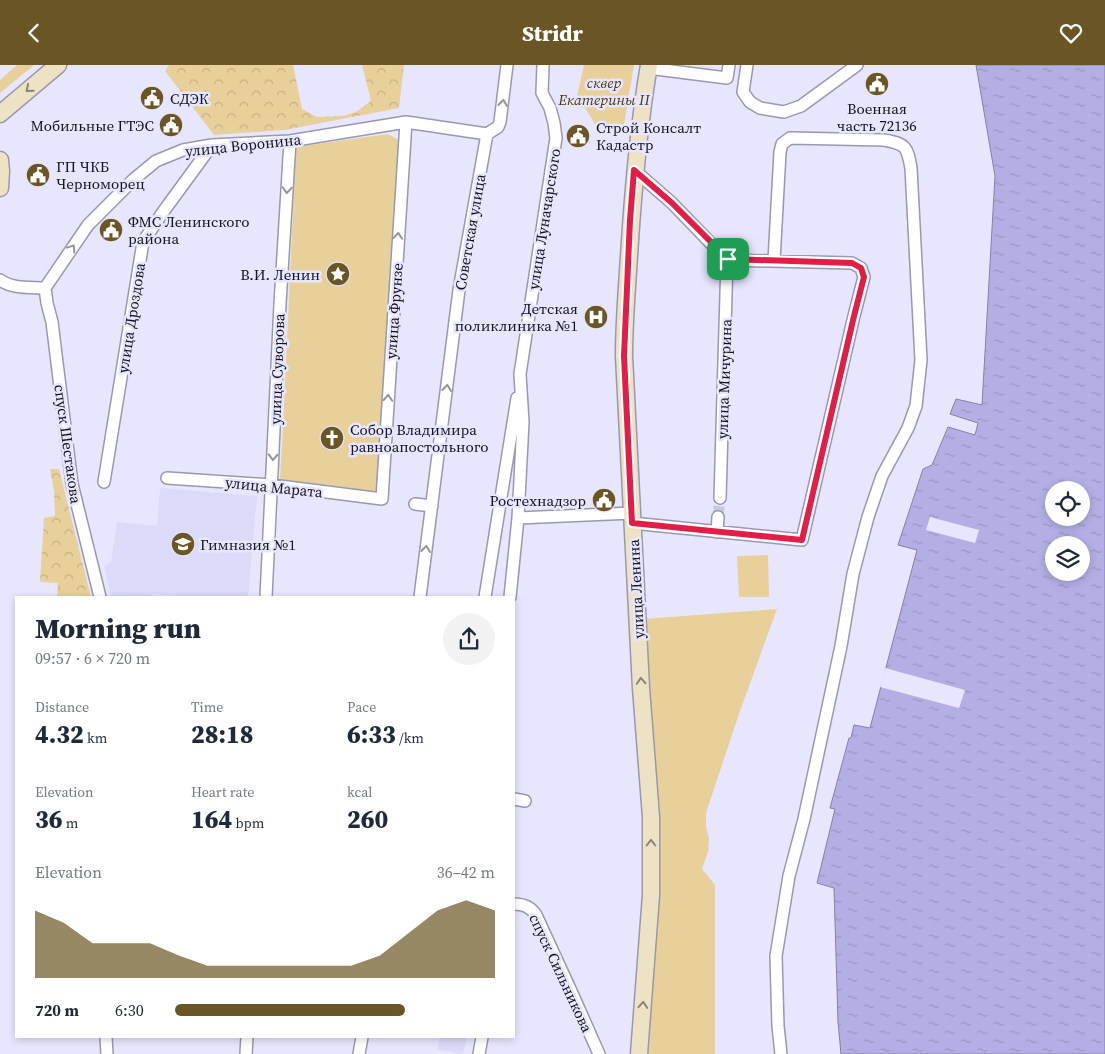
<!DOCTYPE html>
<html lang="en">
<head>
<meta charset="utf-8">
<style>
  body { margin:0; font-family:"Source Serif 4",serif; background:#f2f2f3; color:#1f2937; height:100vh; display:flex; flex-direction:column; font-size:19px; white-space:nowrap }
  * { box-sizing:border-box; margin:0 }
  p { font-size:16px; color:#747a83 }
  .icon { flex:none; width:28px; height:28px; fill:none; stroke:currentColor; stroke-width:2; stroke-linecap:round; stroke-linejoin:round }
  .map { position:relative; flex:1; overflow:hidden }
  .drawer { position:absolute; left:15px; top:531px; width:500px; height:442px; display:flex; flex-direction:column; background:#fff; border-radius:0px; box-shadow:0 2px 8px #0003 }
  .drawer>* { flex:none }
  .buttons { position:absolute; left:1045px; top:416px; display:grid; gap:10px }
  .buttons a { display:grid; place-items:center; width:45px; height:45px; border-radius:50%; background:#fff; box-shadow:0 2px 8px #0003; font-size:25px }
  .pin { position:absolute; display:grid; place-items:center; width:42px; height:42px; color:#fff; margin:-21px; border-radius:10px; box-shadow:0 2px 8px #0006 }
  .round { display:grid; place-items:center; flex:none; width:52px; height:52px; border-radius:26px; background:#f2f2f3 }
  .headline { display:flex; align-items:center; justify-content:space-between; height:85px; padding:0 20px }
  h1 { font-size:28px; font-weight:800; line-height:38px }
  .figures { display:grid; grid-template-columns:repeat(3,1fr); gap:8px; height:85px; padding:5px 20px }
  .figures div { display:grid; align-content:center }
  .figures b { font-size:25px; font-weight:800 }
  .figures small { font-size:14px; font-weight:400 }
  .figures p { font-size:14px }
  .chart { height:140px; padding:10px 20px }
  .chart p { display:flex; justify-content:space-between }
  .chart svg { width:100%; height:90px; margin-top:5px; fill:#6a5625; opacity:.7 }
  ul { padding:0 20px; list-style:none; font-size:16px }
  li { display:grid; grid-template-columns:80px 60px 1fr; align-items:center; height:38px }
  li i { height:12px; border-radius:6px; background:#6a5625 }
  header { display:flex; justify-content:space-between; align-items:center; height:65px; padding:0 20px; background:#6a5625; color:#fff; font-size:22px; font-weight:800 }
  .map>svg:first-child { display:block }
  .built { fill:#dbdaf9 }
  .forest { fill:url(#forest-crowns) }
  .park { fill:#e7d09a }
  .water { fill:url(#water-ripples); stroke:#8380a9; fill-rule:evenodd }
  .pier { fill:#e7e6fe }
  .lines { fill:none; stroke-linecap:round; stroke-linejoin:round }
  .minor-tunnel { stroke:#c7c6dc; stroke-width:11; stroke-dasharray:11 5.5; stroke-linecap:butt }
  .minor-casing { stroke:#9998ae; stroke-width:14 }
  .secondary-casing { stroke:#9998ae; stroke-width:19 }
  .minor { stroke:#fff; stroke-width:11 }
  .secondary { stroke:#ede2c4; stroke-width:16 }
  .oneway { stroke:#8b8578 }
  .oneway2 { stroke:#959599 }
  .route-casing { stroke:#fff; stroke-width:10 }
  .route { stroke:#e11d48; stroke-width:6 }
  .labels { text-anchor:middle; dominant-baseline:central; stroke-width:5; stroke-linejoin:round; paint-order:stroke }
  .park-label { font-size:15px; font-style:italic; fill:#4b3a0e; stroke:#e7e6fe }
  .poi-label { font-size:15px; fill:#14141c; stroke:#e7e6fe; text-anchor:start }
  .street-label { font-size:15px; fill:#14141c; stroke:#e7e6fe }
</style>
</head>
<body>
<header><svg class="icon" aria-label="back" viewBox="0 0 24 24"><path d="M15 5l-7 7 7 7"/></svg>Stridr<svg class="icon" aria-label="heart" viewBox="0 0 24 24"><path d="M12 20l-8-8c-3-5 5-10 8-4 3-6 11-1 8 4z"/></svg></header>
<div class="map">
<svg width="1105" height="989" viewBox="0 0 1105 989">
  <defs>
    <pattern id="forest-crowns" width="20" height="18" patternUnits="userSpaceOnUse" patternTransform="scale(1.25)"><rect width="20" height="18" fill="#e7d09a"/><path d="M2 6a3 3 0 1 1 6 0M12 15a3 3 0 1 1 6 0" fill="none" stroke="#c5b284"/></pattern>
    <pattern id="water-ripples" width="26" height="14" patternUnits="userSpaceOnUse" patternTransform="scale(1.25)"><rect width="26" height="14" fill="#b3afe5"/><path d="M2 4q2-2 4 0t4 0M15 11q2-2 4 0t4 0" fill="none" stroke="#9996c4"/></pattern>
  </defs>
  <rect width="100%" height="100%" fill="#e7e6fe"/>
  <path class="built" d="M 160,423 L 257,431 L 248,532 L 188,532 L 152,529 L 151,532 L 111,532 L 104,501 L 111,497 L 117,457 L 157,461 Z
    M 440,972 L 467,973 L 463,989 L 437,984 Z"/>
  <path class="forest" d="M 17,0 L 34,0 L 0,28 L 0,15 Z
    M 169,0 L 293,0 L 302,44 L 317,52 L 342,51 L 356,47 L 371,36 L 362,0 L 404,0 L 399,43 L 285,65 L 214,70 L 165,6 Z
    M 50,404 L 59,404 L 91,532 L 57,532 L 58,518 L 40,517 L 44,453 L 55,451 L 54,426 Z"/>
  <path class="park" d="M 584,0 L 634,0 L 623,65 L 595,59 L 585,43 L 575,40 Z
    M 388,69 L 400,76 L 378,427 L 280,414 L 283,362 L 296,82 Z
    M 768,490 L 769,532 L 739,532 L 737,491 Z
    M 777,544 L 740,646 L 706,748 L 706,762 L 709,773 L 708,787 L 702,804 L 715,820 L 715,989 L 648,989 L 658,815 L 660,748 L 643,554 Z"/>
  <path class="water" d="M 976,0 L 1105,0 L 1105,989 L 841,989 L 838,957 L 834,823 L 817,818 L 835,744 L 830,743 L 849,673 L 851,673 L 854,660 L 870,663 L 917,485 L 898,480 L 923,404 L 932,400 L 948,362 L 975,370 L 978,358 L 950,349 L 956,334 L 982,340 L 995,111 ZM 1054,425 L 1081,425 L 1081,452 L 1054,452 ZM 1054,480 L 1081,480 L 1081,508 L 1054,508 Z"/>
  <path class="pier" d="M 930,452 L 979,465 L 975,478 L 926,465 Z
    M 885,603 L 965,625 L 959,643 L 880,622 Z"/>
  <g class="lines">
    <path class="minor-tunnel" d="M 718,452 L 720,433"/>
    <g class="minor-casing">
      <path id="minor" d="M 747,0 L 743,27 L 750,37 L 760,43 L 784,47 L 801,41 L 857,0
        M 648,3 L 727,13 L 729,0
        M 487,69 L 498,62 L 500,57 L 507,0
        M 774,196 L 780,87 L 782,79 L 790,73 L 884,75 C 906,79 907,81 911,103 L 921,295 L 916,341 L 908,363 L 882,411 L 868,452 L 853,509 L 841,581 L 804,754 L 789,811 L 776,891 L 778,961 L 781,989
        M 0,215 C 12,224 30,222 45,223
        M 45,223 L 88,160 L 133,115 L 156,96 L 183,85 L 212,80 L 290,76 L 406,57 L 487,69
        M 45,223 L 47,238 L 52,257 L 72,419 L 100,532
        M 167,413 L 272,420 L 382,434 L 406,57
        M 104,417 L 143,177 L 163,147 L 212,80
        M 720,433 L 727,195
        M 415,439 L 432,441
        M 518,453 L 632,448
        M 632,458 L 802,475 L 854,251 L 864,212 L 861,203 L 852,198 L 727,195 L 672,138 L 634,105
        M 717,467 L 718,452
        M 266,532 L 280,239 L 290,76
        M 420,532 L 459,225 L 487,69
        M 485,532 L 517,333
        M 510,532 L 518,453 L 523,357 L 520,309 L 556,73 L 554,58 L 550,43 L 542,28 L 543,0
        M 514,734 L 525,736
        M 514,839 C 524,839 531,842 536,850 L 571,926 L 599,989
        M 106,972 L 107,989
        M 246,989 L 247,972
        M 359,989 L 362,972
        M 479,989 L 482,972"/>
    </g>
    <g class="secondary-casing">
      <path id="secondary" d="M 0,49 L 58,0
        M 0,95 L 1,106 L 0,123
        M 639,989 L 651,830 L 651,752 L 641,623 L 624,291 C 624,257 627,224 629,191 C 633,127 638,63 649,0"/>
    </g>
    <use href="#minor" class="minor"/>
    <use href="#secondary" class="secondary"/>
  </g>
  <defs><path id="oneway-chevron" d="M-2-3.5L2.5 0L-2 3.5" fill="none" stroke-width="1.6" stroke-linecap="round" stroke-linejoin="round" transform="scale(1.25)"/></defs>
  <g class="oneway">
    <use href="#oneway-chevron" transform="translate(29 24) rotate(140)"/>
    <use href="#oneway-chevron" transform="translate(641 616) rotate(-93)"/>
    <use href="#oneway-chevron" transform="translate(651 778) rotate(-90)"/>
    <use href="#oneway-chevron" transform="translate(643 940) rotate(-86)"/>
  </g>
  <g class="oneway2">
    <use href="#oneway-chevron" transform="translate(503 38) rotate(-83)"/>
    <use href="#oneway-chevron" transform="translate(287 125) rotate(94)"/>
    <use href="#oneway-chevron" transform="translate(398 171) rotate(-86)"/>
    <use href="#oneway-chevron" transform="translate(72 183) rotate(-56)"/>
    <use href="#oneway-chevron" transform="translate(447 323) rotate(-83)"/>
    <use href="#oneway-chevron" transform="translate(388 333) rotate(-86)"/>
    <use href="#oneway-chevron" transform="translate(273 392) rotate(92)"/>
    <use href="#oneway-chevron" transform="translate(426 484) rotate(-83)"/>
  </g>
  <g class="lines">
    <g class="route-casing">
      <path id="route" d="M 634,105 L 672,138 L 728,194 L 852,198 L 861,203 L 864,212 L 854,251 L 802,475 L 632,458 L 624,291 L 630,155 Z"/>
    </g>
    <use href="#route" class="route"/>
  </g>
  <defs>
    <g id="civic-disc" transform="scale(1.25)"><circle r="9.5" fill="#6a5625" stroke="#e7e6fe"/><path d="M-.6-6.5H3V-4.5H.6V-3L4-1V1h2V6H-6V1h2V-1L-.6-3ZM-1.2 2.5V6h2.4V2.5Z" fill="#fff"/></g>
    <g id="sight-disc" transform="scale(1.25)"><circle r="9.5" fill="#6a5625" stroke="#e7e6fe"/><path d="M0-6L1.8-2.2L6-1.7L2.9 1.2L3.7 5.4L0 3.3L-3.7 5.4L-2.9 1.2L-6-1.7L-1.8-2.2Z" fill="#fff"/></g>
    <g id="hospital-disc" transform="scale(1.25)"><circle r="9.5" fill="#6a5625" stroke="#e7e6fe"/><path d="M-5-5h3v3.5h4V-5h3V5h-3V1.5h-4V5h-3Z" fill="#fff"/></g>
    <g id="church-disc" transform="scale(1.25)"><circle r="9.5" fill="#6a5625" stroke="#e7e6fe"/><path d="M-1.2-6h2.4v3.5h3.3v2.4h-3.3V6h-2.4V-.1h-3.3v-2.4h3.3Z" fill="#fff"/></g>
    <g id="school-disc" transform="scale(1.25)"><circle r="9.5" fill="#6a5625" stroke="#e7e6fe"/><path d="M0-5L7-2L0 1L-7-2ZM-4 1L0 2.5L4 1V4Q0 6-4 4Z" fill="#fff"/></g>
  </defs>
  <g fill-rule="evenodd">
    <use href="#civic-disc" x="877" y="19"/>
    <use href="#civic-disc" x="152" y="33"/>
    <use href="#civic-disc" x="171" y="60"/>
    <use href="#civic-disc" x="578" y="71"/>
    <use href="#civic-disc" x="38" y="110"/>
    <use href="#civic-disc" x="111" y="165"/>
    <use href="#sight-disc" x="338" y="209"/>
    <use href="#hospital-disc" x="596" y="252"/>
    <use href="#church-disc" x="332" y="373"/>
    <use href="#civic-disc" x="604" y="435"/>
    <use href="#school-disc" x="183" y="479"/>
  </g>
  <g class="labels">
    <g class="park-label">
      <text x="604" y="17">cквер<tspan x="604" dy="17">Екатерины II</tspan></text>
    </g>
    <g class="poi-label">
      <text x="170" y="33">СДЭК</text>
      <text x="877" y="43" text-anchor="middle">Военная<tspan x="877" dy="17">часть 72136</tspan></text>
      <text x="154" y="60" text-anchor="end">Мобильные ГТЭС</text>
      <text x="596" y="62">Строй Консалт<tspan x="596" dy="17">Кадастр</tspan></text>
      <text x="56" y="101">ГП ЧКБ<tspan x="56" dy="17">Черноморец</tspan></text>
      <text x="128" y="156">ФМС Ленинского<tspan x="128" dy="17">района</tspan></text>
      <text x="320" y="209" text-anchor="end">В.И. Ленин</text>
      <text x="578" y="243" text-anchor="end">Детская<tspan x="578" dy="17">поликлиника №1</tspan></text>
      <text x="350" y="364">Собор Владимира<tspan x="350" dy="17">равноапостольного</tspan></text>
      <text x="586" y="435" text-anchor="end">Ростехнадзор</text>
      <text x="200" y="479">Гимназия №1</text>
    </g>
    <g class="street-label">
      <text transform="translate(243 80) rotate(-6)">улица Воронина</text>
      <text transform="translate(544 154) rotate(-81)">улица Луначарского</text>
      <text transform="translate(470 167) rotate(-80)">Советская улица</text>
      <text transform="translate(394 246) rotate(-86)">улица Фрунзе</text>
      <text transform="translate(131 253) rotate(-81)">улица Дроздова</text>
      <text transform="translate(277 304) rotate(-88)">улица Суворова</text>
      <text transform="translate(724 314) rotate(-88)">улица Мичурина</text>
      <text transform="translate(68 379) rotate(82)">спуск Шестакова</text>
      <text transform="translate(274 422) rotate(6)">улица Марата</text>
      <text transform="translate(636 524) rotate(-93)">улица Ленина</text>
      <text transform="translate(561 908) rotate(65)">спуск Сильникова</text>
    </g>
  </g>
</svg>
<div class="buttons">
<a><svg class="icon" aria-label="locate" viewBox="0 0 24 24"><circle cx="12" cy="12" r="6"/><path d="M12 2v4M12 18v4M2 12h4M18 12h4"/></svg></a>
<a><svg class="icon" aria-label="layers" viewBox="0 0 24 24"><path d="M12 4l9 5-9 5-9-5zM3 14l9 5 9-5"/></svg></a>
</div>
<div class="pin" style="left:728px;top:194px;background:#1e9e55"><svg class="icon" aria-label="arrive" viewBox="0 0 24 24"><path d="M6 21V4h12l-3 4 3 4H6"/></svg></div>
<section class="drawer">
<div class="headline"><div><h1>Morning run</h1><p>09:57 · 6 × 720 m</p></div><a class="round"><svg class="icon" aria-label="share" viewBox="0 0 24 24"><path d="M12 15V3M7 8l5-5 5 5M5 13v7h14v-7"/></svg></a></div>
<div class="figures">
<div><p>Distance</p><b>4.32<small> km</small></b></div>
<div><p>Time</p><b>28:18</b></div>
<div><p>Pace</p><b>6:33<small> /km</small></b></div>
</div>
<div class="figures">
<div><p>Elevation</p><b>36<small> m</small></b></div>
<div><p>Heart rate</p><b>164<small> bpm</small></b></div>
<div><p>kcal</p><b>260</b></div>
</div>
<div class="chart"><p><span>Elevation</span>36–42 m</p>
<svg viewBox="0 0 160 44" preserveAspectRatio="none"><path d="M0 44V11L10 17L20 27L30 27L40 27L50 33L60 38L70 38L80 38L90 38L100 38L110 38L120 33L130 22L140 11L150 6L160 11V44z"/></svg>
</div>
<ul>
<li><b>720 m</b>6:30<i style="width:72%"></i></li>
</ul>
</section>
</div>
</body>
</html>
